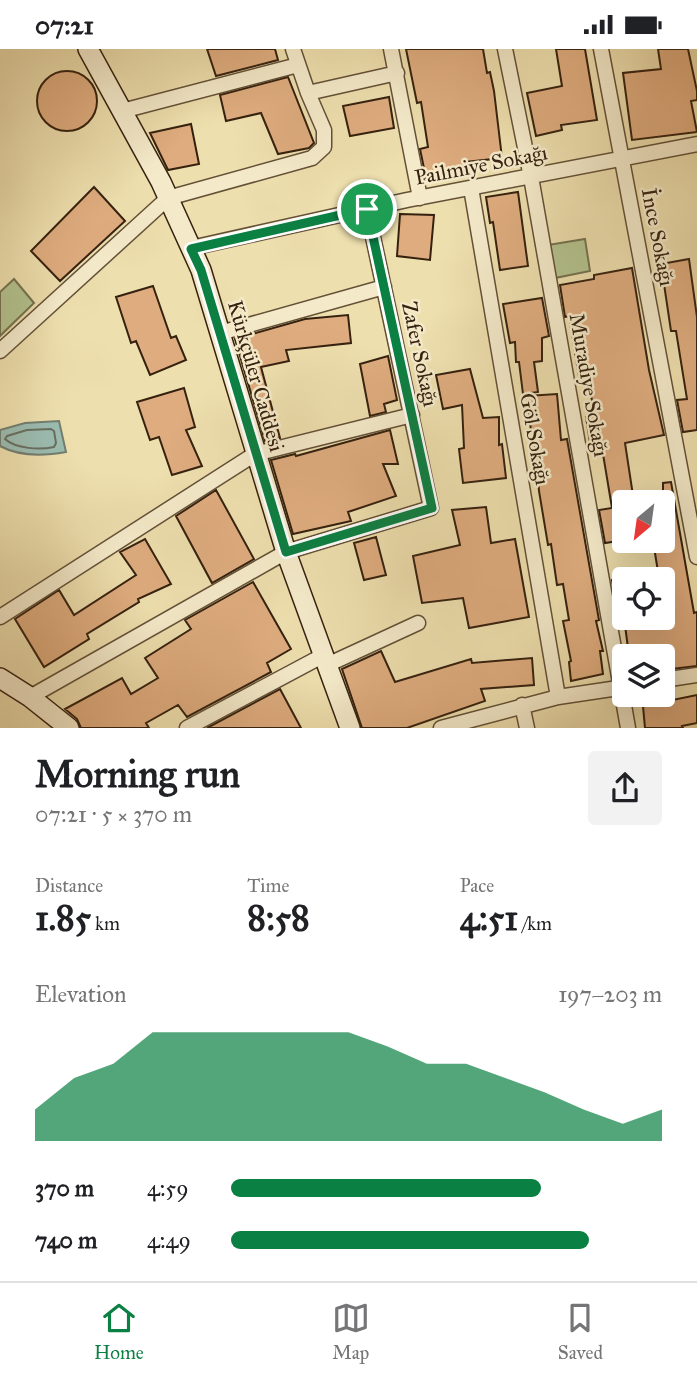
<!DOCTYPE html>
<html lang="en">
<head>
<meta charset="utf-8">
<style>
  body { margin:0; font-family:"IM FELL Great Primer",serif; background:#f2f2f2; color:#202124; height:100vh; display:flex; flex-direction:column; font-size:26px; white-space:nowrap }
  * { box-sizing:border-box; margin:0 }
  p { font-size:23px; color:#757577 }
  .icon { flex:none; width:38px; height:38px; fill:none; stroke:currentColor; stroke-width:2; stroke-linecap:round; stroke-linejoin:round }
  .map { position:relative; height:679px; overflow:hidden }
  .panel { display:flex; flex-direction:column; background:#fff; flex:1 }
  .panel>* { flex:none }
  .needle { width:46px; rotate:209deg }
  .controls { position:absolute; left:612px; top:441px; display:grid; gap:14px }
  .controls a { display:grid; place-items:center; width:63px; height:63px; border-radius:7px; background:#fff; box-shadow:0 7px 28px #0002; font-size:35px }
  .pin { position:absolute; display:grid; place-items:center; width:60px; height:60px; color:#fff; margin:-30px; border:4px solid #fff; border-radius:50%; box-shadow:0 2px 7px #0007 }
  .round { display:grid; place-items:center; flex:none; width:74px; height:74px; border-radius:7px; background:#f2f2f2 }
  .overview { display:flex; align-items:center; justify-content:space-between; height:119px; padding:0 35px }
  h1 { font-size:38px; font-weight:700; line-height:52px }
  .figures { display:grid; grid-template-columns:repeat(3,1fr); gap:10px; height:119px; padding:7px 35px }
  .figures div { display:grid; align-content:center }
  .figures b { font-size:35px; font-weight:700 }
  .figures small { font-size:19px; font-weight:400 }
  .figures p { font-size:19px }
  .chart { height:196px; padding:14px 35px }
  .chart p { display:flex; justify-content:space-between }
  .chart svg { width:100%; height:126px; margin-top:7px; fill:#0b8043; opacity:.7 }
  ul { padding:0 35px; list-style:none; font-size:23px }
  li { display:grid; grid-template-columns:112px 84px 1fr; align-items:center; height:52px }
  li i { height:18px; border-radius:9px; background:#0b8043 }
  .status { display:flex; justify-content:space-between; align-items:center; height:49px; padding:0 35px; background:#fff; direction:ltr }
  .status svg { height:19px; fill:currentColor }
  .tabs { display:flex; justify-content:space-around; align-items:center; height:98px; border-top:2px solid #e0e0e0; background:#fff; font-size:19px; color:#757577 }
  .tabs a { display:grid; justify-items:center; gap:4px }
  .tabs .selected { color:#0b8043 }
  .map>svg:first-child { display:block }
  .green { fill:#b3c38f; stroke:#74724f; stroke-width:2 }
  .water { fill:#9bbcb1; stroke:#727e70; stroke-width:2 }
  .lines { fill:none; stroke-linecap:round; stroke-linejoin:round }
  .shore { stroke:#686e60; stroke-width:2 }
  .building { fill:#deac7e; stroke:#35210f; stroke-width:2 }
  .street-casing { stroke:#635037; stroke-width:17 }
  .secondary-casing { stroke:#35210f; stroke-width:22 }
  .street { stroke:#f4eaca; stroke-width:14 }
  .secondary { stroke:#f4eaca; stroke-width:19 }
  .route-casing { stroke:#fff; stroke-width:14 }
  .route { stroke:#0b8043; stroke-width:9 }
  .labels { text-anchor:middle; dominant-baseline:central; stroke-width:5; stroke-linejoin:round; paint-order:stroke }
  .street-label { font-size:21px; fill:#35210f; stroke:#f4eaca }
</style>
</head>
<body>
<div class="status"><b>07:21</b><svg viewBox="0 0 49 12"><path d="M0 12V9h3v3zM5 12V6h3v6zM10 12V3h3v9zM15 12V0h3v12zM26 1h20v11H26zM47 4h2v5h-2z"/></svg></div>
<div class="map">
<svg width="697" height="679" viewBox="0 0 697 679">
  <rect width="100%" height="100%" fill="#eedfae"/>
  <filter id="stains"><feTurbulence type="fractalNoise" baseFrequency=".00286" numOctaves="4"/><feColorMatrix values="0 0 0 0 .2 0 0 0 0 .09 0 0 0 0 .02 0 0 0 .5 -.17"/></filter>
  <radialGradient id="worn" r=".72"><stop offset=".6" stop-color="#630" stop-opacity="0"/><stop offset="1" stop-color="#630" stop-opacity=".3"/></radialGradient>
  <path class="green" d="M 585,190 L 590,222 L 555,229 L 548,196 Z
    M 14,230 L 34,254 L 0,287 L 0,243 Z"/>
  <path class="water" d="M 59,372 L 66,403 C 44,407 20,408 0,397 L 0,381 L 25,374 Z"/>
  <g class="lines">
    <path class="shore" d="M 51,380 L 54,382 L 56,394 L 54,398 C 40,401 16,400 5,390 L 7,387 L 27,381 Z"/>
  </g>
  <path class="building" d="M 207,0 L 275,0 L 278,11 L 216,27 Z
    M 406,0 L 483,0 L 487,24 L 490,23 L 494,42 L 502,109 L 466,113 L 467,121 L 426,129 L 420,100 L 428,98 L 421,53 L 417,54 Z
    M 556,0 L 585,0 L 597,71 L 561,76 L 562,81 L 536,87 L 527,44 L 562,37 Z
    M 658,0 L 688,0 L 697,42 L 697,51 L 691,52 L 697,83 L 632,91 L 623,24 L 661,20 Z
    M37 52a30 30 0 1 1 60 0a30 30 0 1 1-60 0Z
    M 288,28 L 314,94 L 309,99 L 278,105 L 261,64 L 226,72 L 220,46 Z
    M 389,48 L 394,79 L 350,87 L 343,57 Z
    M 191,75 L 199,115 L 168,121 L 150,84 Z
    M 94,138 L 125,172 L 60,232 L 31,202 Z
    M 518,143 L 528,217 L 500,221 L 493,173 L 490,174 L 486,148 Z
    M 400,165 L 434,166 L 430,211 L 397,207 Z
    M 689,210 L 697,268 L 697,381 L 683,383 L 677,351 L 687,350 L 676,282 L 671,282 L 661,215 Z
    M 632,219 L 649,321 L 664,386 L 625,394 L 634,453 L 625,453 L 625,491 L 605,494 L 599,461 L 612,459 L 602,399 L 591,400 L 586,368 L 595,366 L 587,327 L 579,328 L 569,267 L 565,268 L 560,236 L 594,230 L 594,226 Z
    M 153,237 L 171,289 L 176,287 L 186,311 L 150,326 L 136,292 L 131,294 L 116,248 Z
    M 542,249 L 549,287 L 542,289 L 542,312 L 534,313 L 538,343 L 523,345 L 519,313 L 516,313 L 515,293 L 510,294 L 503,255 Z
    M 348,266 L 351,294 L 286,301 L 289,312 L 261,318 L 280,389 L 265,392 L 235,290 L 305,270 Z
    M 388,307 L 397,351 L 384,355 L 386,363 L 370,367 L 360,315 Z
    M 470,320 L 483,369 L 499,368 L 499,396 L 502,395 L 506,429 L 463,434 L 459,400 L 464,399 L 462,356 L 443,360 L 436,326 Z
    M 184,339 L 195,378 L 186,381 L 202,417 L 172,426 L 159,388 L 150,391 L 137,353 Z
    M 557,345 L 561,391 L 567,390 L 599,571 L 596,572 L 603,602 L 600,602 L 603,625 L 571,632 L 569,613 L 571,612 L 563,572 L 569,571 L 563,535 L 557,536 L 551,495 L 548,496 L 539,442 L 534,382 L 531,382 L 527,347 Z
    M 390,381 L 398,415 L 383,415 L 396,447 L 348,463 L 351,472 L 293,485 L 271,411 L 295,405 L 296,407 Z
    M 671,433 L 694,564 L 697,563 L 697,617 L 663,621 L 663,607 L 635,607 L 634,599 L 628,599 L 624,569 L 663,569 L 663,528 L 659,529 L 654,498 L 663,497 L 663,434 Z
    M 216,441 L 254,510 L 212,534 L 176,467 Z
    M 486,458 L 491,494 L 515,490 L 529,568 L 469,579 L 463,549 L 422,554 L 413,507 L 460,496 L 452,461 Z
    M 376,488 L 386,526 L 364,531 L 354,494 Z
    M 145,490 L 171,535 L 138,550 L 139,553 L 87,585 L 89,590 L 44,618 L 15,570 L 59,541 L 74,566 L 136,526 L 120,503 Z
    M 625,529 L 625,567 L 618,568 L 612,531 Z
    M 253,533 L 291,600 L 267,614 L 271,623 L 187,668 L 178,656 L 146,674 L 149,679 L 81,679 L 77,670 L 65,660 L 122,629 L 131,645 L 158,629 L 145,609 L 191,580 L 185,571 Z
    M 381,602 L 395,633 L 471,610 L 472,614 L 532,609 L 534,636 L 481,640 L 485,652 L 407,679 L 362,679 L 342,620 Z
    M 280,640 L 301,679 L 207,679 Z
    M 697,646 L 697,674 L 682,677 L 683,679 L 645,679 L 643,657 Z"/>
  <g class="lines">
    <g class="street-casing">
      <path id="street" d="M 391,0 L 420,149
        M 505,0 L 531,128 L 628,679
        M 601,0 L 697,508
        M 308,44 L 397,24
        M 122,62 L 298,16
        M 471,139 L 558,648
        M 191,199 L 407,151 L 697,95
        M 220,284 L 384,238
        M 0,302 L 168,149 L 312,109 L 324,98 L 324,81 L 308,44 L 293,0
        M 0,568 L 255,405 L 412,366
        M 327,616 L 418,574
        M 663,631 L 697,626
        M 30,648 L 286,503 L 431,459 L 367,160
        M 522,656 L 527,679
        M 187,679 L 324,606
        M 441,679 L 558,648 L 625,638"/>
    </g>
    <g class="secondary-casing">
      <path id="secondary" d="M 88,0 L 161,133 L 201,221 L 286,503 L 350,679
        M 0,629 L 30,648 L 69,679"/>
    </g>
    <use href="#street" class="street"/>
    <use href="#secondary" class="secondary"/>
  </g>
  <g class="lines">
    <g class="route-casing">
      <path id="route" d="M 367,160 L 432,459 L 286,503 L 201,221 L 191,200 Z"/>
    </g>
    <use href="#route" class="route"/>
  </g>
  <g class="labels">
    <g class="street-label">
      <text transform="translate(481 116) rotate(-11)">Pailmiye Sokağı</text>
      <text transform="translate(658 188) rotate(79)">İnce Sokağı</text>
      <text transform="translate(420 305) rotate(78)">Zafer Sokağı</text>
      <text transform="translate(256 327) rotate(74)">Kürkçüler Caddesi</text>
      <text transform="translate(589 336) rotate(80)">Muradiye Sokağı</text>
      <text transform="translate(535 390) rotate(80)">Göl Sokağı</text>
    </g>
  </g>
  <rect width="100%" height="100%" filter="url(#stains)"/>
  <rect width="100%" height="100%" fill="url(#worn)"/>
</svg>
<div class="controls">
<a><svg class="needle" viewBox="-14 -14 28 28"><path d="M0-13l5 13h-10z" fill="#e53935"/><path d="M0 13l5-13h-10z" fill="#757577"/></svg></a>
<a><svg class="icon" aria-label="locate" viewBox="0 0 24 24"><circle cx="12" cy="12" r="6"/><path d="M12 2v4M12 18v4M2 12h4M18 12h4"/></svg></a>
<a><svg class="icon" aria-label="layers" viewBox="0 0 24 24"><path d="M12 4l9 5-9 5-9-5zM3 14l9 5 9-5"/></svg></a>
</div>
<div class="pin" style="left:367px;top:160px;background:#1e9e55"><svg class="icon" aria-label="arrive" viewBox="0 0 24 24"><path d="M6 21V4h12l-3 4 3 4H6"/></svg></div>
</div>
<section class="panel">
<div class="overview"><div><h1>Morning run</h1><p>07:21 · 5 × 370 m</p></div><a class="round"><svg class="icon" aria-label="share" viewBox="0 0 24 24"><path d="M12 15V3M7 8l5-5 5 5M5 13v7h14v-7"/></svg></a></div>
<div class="figures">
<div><p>Distance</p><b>1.85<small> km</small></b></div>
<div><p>Time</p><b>8:58</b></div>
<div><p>Pace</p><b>4:51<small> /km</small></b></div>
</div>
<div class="chart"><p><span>Elevation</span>197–203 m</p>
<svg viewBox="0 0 160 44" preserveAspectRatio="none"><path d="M0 44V33L10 22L20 17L30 6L40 6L50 6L60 6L70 6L80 6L90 11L100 17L110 17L120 22L130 27L140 33L150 38L160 33V44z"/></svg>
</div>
<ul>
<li><b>370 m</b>4:59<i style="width:72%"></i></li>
<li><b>740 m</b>4:49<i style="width:83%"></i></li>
</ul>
</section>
<nav class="tabs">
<a class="selected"><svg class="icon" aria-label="home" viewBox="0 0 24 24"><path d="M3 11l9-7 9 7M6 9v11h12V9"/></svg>Home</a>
<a><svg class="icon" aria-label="map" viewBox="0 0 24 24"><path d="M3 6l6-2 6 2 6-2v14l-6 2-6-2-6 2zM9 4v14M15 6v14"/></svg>Map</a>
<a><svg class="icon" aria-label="saved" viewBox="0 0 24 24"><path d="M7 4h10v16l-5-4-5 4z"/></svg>Saved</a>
</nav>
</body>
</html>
